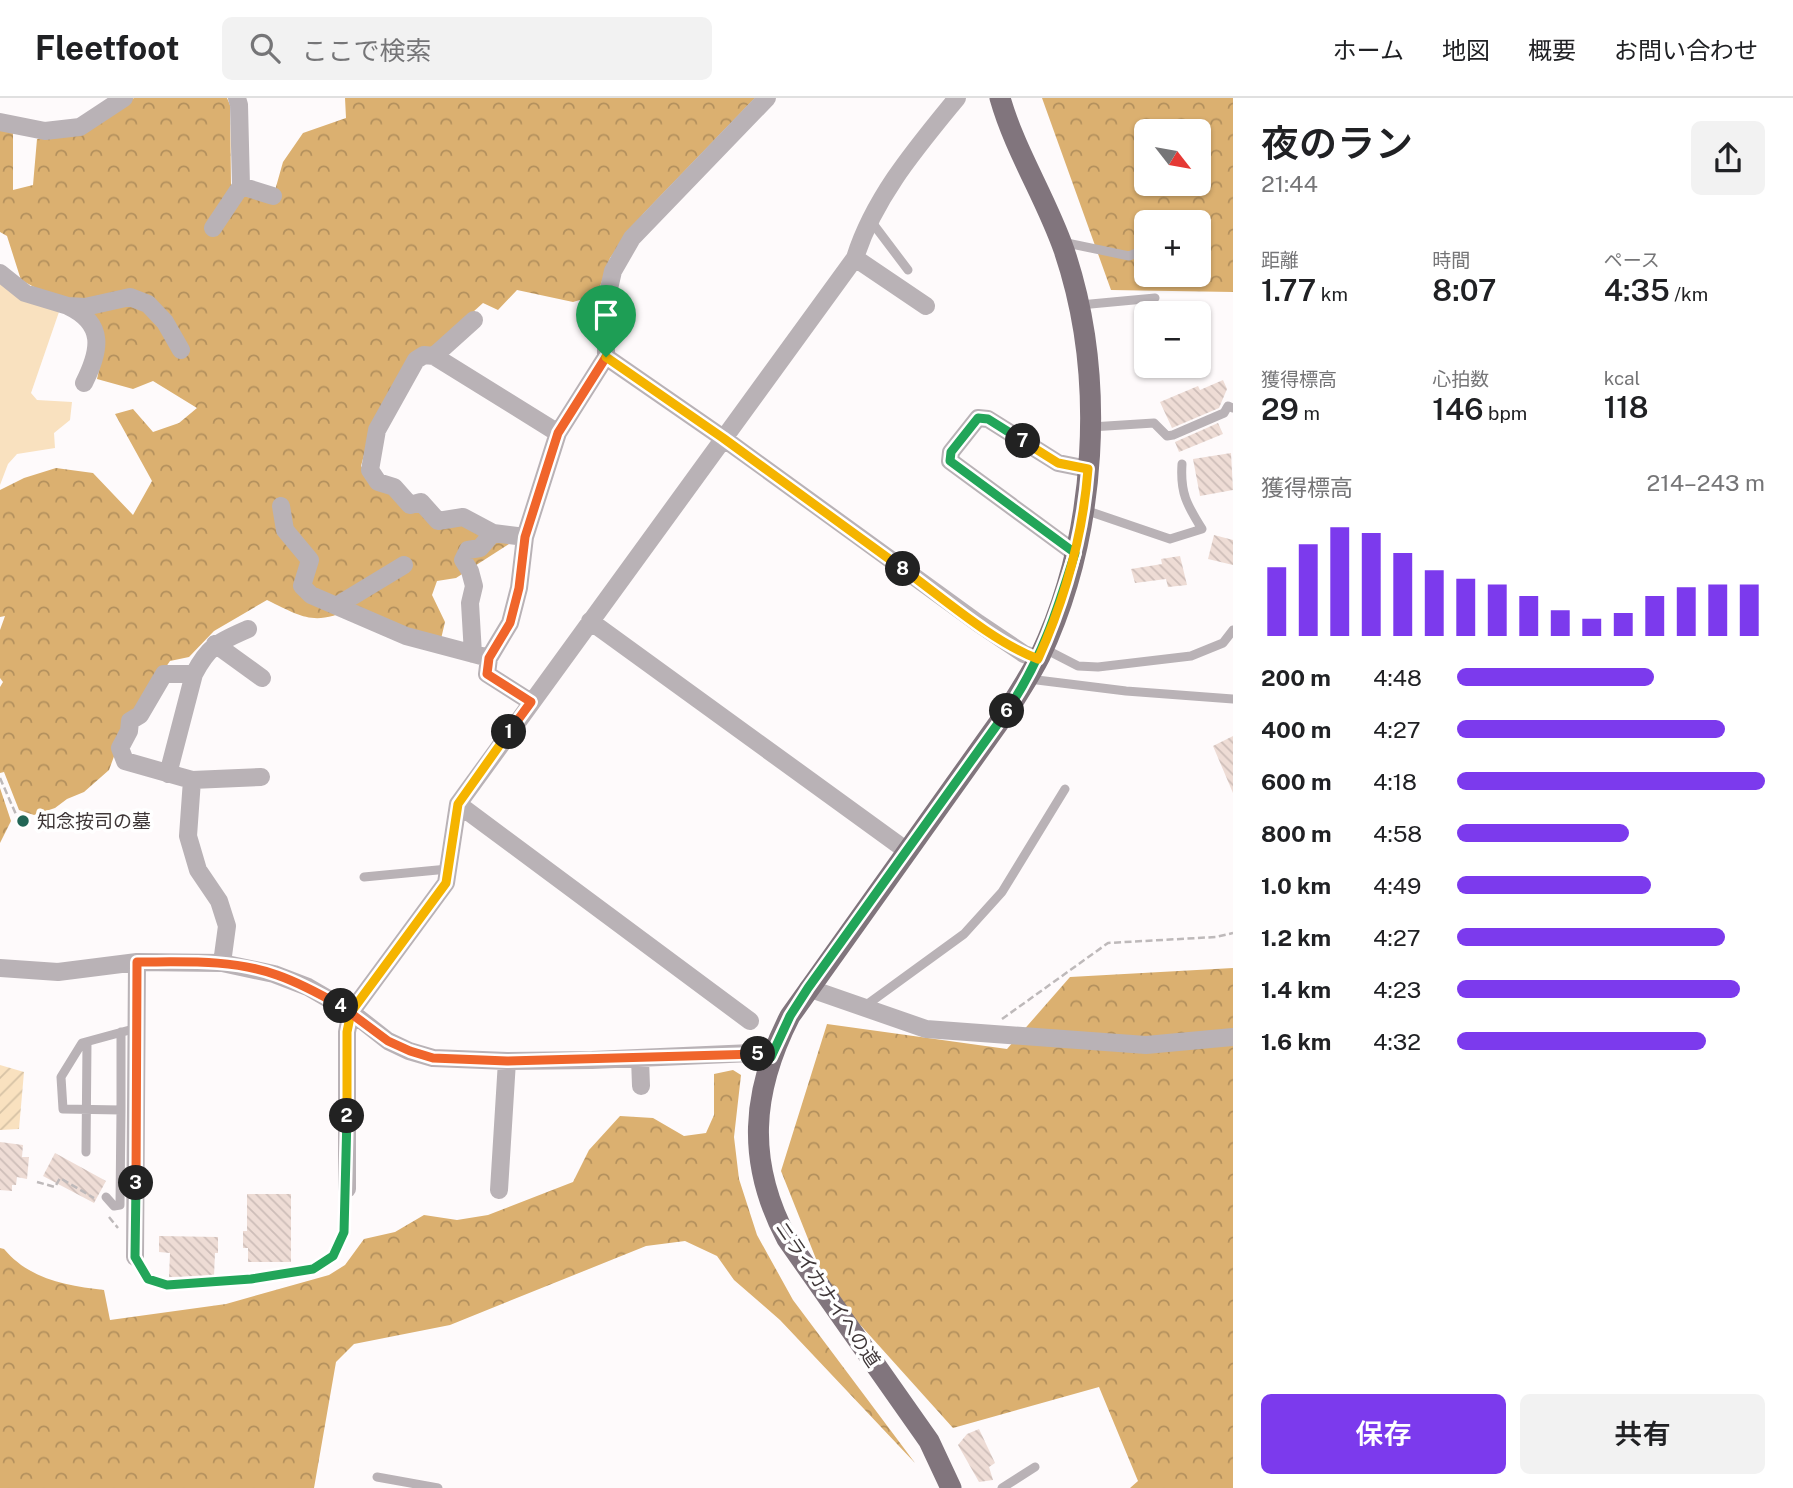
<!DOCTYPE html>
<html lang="ja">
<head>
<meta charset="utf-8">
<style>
  body { margin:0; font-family:"Public Sans","Noto Sans JP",sans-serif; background:#f2f2f2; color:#202124; height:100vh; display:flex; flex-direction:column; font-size:26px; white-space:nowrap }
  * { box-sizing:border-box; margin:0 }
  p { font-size:23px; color:#757577 }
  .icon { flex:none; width:38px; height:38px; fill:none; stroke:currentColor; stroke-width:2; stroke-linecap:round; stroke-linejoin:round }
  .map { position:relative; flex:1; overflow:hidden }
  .drawer { display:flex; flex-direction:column; background:#fff; width:560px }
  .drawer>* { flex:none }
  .needle { width:46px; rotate:121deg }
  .fabs { position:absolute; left:1134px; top:21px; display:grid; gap:14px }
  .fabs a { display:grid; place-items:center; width:77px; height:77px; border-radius:10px; background:#fff; box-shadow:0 2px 5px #0004; font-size:35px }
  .pin { position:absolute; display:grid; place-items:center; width:60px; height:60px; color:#fff; margin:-72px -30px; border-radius:50% 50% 50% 0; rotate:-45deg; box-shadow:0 0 7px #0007 }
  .pin .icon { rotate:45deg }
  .km { position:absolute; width:35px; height:35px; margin:-18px; border-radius:50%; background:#222; color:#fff; font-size:19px; line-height:35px; text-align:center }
  .round { display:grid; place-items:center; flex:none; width:74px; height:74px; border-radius:10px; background:#f2f2f2 }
  .summary { display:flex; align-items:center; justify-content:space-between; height:119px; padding:0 28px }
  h1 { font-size:38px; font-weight:600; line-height:52px }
  .metrics { display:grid; grid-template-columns:repeat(3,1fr); gap:10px; height:119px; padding:7px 28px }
  .metrics div { display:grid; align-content:center }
  .metrics b { font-size:30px; font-weight:600 }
  .metrics small { font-size:19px; font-weight:400 }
  .metrics p { font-size:19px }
  .chart { height:196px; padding:14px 28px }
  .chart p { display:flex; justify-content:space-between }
  .chart svg { width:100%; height:126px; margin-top:7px; stroke:#7c3aed; stroke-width:6 }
  .action { display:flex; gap:14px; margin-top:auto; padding:14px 28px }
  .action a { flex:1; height:80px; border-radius:10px; background:#7c3aed; color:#fff; font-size:28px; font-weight:600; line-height:80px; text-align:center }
  .action a+a { background:#f2f2f2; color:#202124 }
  ul { padding:0 28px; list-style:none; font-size:23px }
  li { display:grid; grid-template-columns:112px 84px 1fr; align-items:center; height:52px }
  li i { height:18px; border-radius:9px; background:#7c3aed }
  header { display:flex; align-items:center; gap:42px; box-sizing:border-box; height:98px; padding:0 35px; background:#fff; border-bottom:2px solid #e0e0e0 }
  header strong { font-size:33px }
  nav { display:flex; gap:38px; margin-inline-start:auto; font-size:24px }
  .search { width:490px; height:63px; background:#f2f2f2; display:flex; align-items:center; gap:18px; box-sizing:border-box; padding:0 24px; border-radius:10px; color:#757577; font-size:26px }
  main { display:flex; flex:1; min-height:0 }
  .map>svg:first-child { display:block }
  .grass { fill:#f9e1bf }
  .forest { fill:url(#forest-crowns); fill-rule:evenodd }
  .garden { fill:url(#garden-furrows) }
  .building { fill:url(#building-back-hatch) }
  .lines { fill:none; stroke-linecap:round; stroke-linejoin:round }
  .path { stroke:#beb9ba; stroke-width:2.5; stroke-dasharray:7 3.5; stroke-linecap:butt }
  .lane { stroke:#b9b2b6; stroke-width:9 }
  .street { stroke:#b9b2b6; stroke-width:18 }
  .primary { stroke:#81757d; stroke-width:21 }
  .split-1-casing { stroke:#fff; stroke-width:14 }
  .split-2-casing { stroke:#fff; stroke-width:14 }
  .split-3-casing { stroke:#fff; stroke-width:14 }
  .split-4-casing { stroke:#fff; stroke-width:14 }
  .split-5-casing { stroke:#fff; stroke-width:14 }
  .split-6-casing { stroke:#fff; stroke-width:14 }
  .split-7-casing { stroke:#fff; stroke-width:14 }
  .split-8-casing { stroke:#fff; stroke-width:14 }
  .split-9-casing { stroke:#fff; stroke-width:14 }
  .split-1 { stroke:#f0652b; stroke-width:9 }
  .split-2 { stroke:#f5b400; stroke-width:9 }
  .split-3 { stroke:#22a559; stroke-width:9 }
  .split-4 { stroke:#f0652b; stroke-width:9 }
  .split-5 { stroke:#f0652b; stroke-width:9 }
  .split-6 { stroke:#22a559; stroke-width:9 }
  .split-7 { stroke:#22a559; stroke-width:9 }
  .split-8 { stroke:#f5b400; stroke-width:9 }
  .split-9 { stroke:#f5b400; stroke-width:9 }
  .poi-dot { fill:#226555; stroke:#fff; stroke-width:2.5 }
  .labels { text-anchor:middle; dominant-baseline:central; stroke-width:7; stroke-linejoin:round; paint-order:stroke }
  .poi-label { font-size:19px; fill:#3f3738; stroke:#fff; text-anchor:start }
  .street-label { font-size:19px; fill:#3f3738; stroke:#fff }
</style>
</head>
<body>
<header>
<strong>Fleetfoot</strong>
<div class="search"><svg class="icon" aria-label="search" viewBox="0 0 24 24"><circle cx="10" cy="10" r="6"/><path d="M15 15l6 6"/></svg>ここで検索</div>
<nav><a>ホーム</a><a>地図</a><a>概要</a><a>お問い合わせ</a></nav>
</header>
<main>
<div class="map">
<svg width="1233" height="1390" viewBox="0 0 1233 1390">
  <defs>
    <pattern id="forest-crowns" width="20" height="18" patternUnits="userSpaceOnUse" patternTransform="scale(1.75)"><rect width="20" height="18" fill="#dbb070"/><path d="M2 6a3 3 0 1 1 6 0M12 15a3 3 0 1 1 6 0" fill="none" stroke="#b3905d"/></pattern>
    <pattern id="garden-furrows" width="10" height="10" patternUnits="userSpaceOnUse" patternTransform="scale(1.75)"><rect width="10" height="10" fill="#f9e1bf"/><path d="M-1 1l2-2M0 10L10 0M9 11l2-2" fill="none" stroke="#d6c2a5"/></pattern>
    <pattern id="building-back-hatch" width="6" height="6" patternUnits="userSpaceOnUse" patternTransform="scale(1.75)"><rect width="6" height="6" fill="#eedcd5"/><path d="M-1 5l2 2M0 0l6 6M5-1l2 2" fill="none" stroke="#cdbdb8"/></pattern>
  </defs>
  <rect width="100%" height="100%" fill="#fefafb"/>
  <path class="grass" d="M 0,186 L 60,211 L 31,295 L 37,302 L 72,304 L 70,322 L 54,335 L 55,350 L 17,356 L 8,366 L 0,387 Z"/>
  <path class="forest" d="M 134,0 L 227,0 L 230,7 L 231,87 L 272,103 L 283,64 L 303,35 L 346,20 L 345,0 L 755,0 L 644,115 L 610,160 L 597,197 L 573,204 L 517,192 L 498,212 L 483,205 L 434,249 L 372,328 L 361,368 L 373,387 L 418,411 L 461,426 L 509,446 L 456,480 L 437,483 L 432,497 L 445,524 L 441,541 L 409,531 L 354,510 C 314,528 304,520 267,502 L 214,533 L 189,559 L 170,563 L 124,631 L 109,672 L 84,694 L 67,701 L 55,710 L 34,717 L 19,712 L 4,674 L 0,675 L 0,589 L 3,584 L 0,580 L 0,532 L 5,518 L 0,519 L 0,392 L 24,380 L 56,370 L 93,375 L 133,417 L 152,383 L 115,316 L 133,311 L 153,334 L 179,325 L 197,310 L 153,283 L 133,291 L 97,281 L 103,254 L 99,224 L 21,182 L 7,138 L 0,134 L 0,29 L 13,32 L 13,92 L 33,87 L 37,41 L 83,34 Z
    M 1042,0 L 1233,0 L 1233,194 L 1111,192 ZM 1146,33 L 1199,33 L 1199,86 L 1146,86 ZM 1146,124 L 1199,124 L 1199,177 L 1146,177 Z
    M 0,690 L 11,723 L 0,745 Z
    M 1233,870 L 1233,1390 L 1130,1390 L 1138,1383 L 1099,1289 L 953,1330 L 828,1191 L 781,1073 L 827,926 L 1007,951 L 1070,879 Z
    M 733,972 L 741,977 L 734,1039 L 739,1081 L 757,1137 L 793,1202 L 915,1365 L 780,1222 L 734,1182 L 717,1158 L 685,1143 L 646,1148 L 450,1227 L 354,1246 L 336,1264 L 314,1390 L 0,1390 L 0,1150 L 4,1151 C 29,1181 67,1188 104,1192 L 110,1222 L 226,1206 L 329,1177 L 345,1167 L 364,1141 L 395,1134 L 424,1117 L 457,1122 L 488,1117 L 573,1084 L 589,1052 L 620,1018 L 653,1020 L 684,1038 L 706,1035 L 714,1017 L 714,976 Z"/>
  <path class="garden" d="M 0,967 L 24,974 L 19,1031 L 0,1032 Z"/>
  <path class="building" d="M 1223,282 L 1227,291 L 1219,310 L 1172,330 L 1160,304 L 1198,288 L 1200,292 Z
    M 1218,325 L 1223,336 L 1179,354 L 1175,344 Z
    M 1231,355 L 1233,392 L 1200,398 L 1193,361 Z
    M 1214,437 L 1233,442 L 1233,467 L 1208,461 Z
    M 1180,458 L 1187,487 L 1168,489 L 1166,481 L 1135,485 L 1131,471 L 1162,466 L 1161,461 Z
    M 1233,638 L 1233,695 L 1213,648 Z
    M 0,1044 L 23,1047 L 22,1059 L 29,1059 L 27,1081 L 17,1079 L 16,1087 L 12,1087 L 12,1093 L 0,1092 Z
    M 55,1055 L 106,1083 L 94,1105 L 43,1078 Z
    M 247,1096 L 291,1096 L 291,1164 L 248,1164 L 248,1150 L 243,1150 L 243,1133 L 247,1133 Z
    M 159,1138 L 218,1139 L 218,1155 L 215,1155 L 214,1178 L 169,1179 L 170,1155 L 159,1154 Z
    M 979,1331 L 995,1365 L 989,1369 L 993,1382 L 979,1384 L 958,1347 L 967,1336 Z"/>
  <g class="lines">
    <path class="path" d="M 0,680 L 18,721
      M 1002,921 L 1108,845 L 1216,839 L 1233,835
      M 37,1084 L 55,1089 L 60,1080 L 94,1100
      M 109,1119 L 118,1130"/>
    <path class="lane" d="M 871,123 L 908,172
      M 1183,124 L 1189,120
      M 1062,144 L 1129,158 L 1146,151
      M 1080,207 L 1155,200
      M 1091,329 L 1154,325 L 1167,338 L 1173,337 L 1224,315 L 1228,308 L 1233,310
      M 1085,412 L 1170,441 L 1202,431 C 1187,407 1180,395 1182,366
      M 1043,550 L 1078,568 L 1098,569 L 1191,558 L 1223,545 L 1233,532
      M 1029,581 L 1126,593 L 1233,601
      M 364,779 L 448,771
      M 865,908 L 964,836 L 1002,794 L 1065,691
      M 121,934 L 121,1012 L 63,1011 L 61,979 L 82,945 L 137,930
      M 86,1054 L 87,944
      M 106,1099 L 114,1108 L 120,1107 L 121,1012
      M 135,1159 L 148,1181 L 167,1187 L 215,1185 L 313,1171 L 333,1158 L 344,1134 L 347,1091
      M 377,1379 L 438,1390
      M 1002,1390 L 1035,1369"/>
    <path class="street" d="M 0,24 L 45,33 L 80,29 L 124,0
      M 241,88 L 273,98
      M 213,130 L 241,88 L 239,7 L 237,0
      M 855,160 L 926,208
      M 0,175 L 25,195 L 68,208 L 85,209 L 130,199 L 148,206 L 165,224 L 181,252
      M 68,208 C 106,226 100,253 84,285
      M 434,258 L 474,222
      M 606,259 L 723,340 L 978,525 L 1024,556 L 1038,561
      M 281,408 L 285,432 L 310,462 L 302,488 L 311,497 L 406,538 L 489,560
      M 493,435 L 463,419 L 438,423 L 421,404 L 410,407 L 394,389 L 378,384 L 370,372 L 377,332 L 416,262 L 424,257 L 434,258 L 558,335
      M 1075,455 L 950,363 L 951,354 L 978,320 L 988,321 L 1058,365 L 1088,371
      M 338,507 L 404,467
      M 590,523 L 907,753
      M 215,546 L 262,580
      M 473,556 L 470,505 L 474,488 L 470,473 L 463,462 L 468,452 L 480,450 L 493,435 L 525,439
      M 194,576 C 209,547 219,544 248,531
      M 531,604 L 487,576 L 489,560 L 510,525 L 519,490 L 525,439 L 558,335 L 606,259 L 606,204 L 613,173 L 632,140 L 767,0
      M 168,676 L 194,576 L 164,576 L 140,617 L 130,623 L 129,633 L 120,650 L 125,663 L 192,682
      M 458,706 L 750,923
      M 222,865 L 227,828 L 219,803 L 198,772 L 188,738 L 192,682 L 261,679
      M 0,870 L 58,874 L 137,864 L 222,865 L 274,876 L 308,889 L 351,914 L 388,943 L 409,953 L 433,960 L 507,963 L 592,962 L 752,955 L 771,959
      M 808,890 L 926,931 L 1146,947 L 1233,939
      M 640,960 L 641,988
      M 347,1091 L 347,934 L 351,914 L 446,785 L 458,706 L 855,160 C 874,99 917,49 957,0
      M 499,1092 L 507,963
      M 135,1159 L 137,864"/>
    <path class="primary" d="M 951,1390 L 929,1343 L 787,1141 C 746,1064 751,994 790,918 L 1010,609 C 1020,592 1031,576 1040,558 C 1097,437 1107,279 1064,152 C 1046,100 1015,53 1000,0"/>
  </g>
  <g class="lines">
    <g class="split-1-casing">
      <path id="split-1" d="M 509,634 L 531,604 L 487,576 L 489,560 L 510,525 L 519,490 L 525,439 L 558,335 L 606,259"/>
    </g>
    <g class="split-2-casing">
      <path id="split-2" d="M 347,1018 L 347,934 L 351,914 L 446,785 L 458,706 L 509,634"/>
    </g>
    <g class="split-3-casing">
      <path id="split-3" d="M 136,1085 L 135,1159 L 148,1181 L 167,1187 L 251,1181 L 313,1171 L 333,1158 L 344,1134 L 347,1018"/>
    </g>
    <g class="split-4-casing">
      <path id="split-4" d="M 136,1085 L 137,864 C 184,864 233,861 277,877 C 300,885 320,896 341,908"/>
    </g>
    <g class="split-5-casing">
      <path id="split-5" d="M 341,908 L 388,943 L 410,953 L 433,960 L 507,963 L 758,956"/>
    </g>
    <g class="split-6-casing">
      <path id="split-6" d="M 758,956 L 771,959 L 790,918 L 808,890 L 1007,613"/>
    </g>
    <g class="split-7-casing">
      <path id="split-7" d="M 1007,613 C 1042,561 1057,513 1075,455 L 950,363 L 951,354 L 978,320 L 988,321 L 1023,343"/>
    </g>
    <g class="split-8-casing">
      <path id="split-8" d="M 903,471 C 943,500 993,544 1038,561 C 1065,501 1083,437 1088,371 L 1058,365 L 1023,343"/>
    </g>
    <g class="split-9-casing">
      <path id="split-9" d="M 606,259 L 723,340 L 903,471"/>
    </g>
    <use href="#split-1" class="split-1"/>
    <use href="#split-2" class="split-2"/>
    <use href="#split-3" class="split-3"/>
    <use href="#split-4" class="split-4"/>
    <use href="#split-5" class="split-5"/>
    <use href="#split-6" class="split-6"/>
    <use href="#split-7" class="split-7"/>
    <use href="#split-8" class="split-8"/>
    <use href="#split-9" class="split-9"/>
  </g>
  <circle class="poi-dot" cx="23" cy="723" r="7"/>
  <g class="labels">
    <g class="poi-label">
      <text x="37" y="723">知念按司の墓</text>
    </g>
    <g class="street-label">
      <text transform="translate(828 1196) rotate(56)">ニライカナイへの道</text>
    </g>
  </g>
</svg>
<div class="fabs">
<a><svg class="needle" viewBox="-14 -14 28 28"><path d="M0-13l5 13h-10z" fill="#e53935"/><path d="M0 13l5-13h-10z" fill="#757577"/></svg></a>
<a>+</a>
<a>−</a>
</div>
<div class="pin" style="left:606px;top:259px;background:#1e9e55"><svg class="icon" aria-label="arrive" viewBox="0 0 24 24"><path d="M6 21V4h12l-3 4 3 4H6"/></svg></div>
<b class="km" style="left:509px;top:634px">1</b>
<b class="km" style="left:347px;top:1018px">2</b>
<b class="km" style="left:136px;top:1085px">3</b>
<b class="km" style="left:341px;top:908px">4</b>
<b class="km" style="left:758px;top:956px">5</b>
<b class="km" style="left:1007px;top:613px">6</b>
<b class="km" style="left:1023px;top:343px">7</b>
<b class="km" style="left:903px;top:471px">8</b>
</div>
<section class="drawer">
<div class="summary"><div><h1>夜のラン</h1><p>21:44</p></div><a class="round"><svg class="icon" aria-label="share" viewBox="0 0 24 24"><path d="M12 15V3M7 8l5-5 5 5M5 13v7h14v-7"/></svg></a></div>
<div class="metrics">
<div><p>距離</p><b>1.77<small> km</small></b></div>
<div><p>時間</p><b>8:07</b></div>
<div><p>ペース</p><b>4:35<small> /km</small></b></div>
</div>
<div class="metrics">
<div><p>獲得標高</p><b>29<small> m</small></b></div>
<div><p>心拍数</p><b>146<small> bpm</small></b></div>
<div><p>kcal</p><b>118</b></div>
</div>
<div class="chart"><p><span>獲得標高</span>214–243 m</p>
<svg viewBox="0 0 160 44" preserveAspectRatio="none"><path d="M5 44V20M15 44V12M25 44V6M35 44V8M45 44V15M55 44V21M65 44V24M75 44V26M85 44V30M95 44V35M105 44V38M115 44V36M125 44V30M135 44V27M145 44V26M155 44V26"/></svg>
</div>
<ul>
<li><b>200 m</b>4:48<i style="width:64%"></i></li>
<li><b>400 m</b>4:27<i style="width:87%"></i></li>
<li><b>600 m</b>4:18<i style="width:100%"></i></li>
<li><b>800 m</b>4:58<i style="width:56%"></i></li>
<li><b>1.0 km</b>4:49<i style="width:63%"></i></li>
<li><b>1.2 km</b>4:27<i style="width:87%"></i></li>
<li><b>1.4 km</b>4:23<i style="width:92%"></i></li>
<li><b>1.6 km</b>4:32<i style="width:81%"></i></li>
</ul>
<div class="action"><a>保存</a><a>共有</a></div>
</section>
</main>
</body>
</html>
